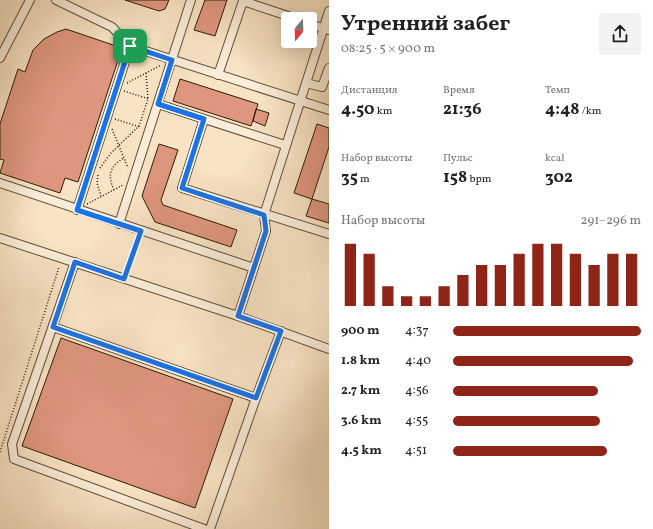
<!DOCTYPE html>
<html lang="ru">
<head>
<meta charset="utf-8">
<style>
  body { margin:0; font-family:Vollkorn,serif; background:#f2f2f2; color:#222; height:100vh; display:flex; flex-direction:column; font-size:15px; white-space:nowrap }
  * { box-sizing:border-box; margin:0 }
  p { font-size:13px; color:#767676 }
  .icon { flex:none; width:22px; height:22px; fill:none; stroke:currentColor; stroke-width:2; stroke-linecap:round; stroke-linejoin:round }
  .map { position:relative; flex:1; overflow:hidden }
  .side { display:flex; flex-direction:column; background:#fff; width:324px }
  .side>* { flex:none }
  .needle { width:26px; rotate:199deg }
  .controls { position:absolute; left:281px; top:12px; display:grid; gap:8px }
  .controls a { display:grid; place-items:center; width:36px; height:36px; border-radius:4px; background:#fff; box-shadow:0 4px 16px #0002; font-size:20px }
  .pin { position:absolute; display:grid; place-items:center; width:34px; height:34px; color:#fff; margin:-17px; border-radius:8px; box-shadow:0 2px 6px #0006 }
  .round { display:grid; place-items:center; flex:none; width:42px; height:42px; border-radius:4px; background:#f2f2f2 }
  .summary { display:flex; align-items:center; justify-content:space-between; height:68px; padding:0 12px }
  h1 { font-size:22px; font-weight:700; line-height:30px }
  .metrics { display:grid; grid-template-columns:repeat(3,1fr); gap:6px; height:68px; padding:4px 12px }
  .metrics div { display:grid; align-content:center }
  .metrics b { font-size:17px; font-weight:700 }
  .metrics small { font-size:11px; font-weight:400 }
  .metrics p { font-size:11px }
  .chart { height:112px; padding:8px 12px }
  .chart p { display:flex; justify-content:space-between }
  .chart svg { width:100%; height:72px; margin-top:4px; stroke:#8f2418; stroke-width:6 }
  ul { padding:0 12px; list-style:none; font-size:13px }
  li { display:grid; grid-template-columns:64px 48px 1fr; align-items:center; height:30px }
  li i { height:10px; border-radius:5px; background:#8f2418 }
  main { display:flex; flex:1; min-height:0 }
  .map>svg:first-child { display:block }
  .building { fill:#df967e; stroke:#2c1d05 }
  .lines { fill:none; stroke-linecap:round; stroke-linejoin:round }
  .minor-casing { stroke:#5f4e35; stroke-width:10 }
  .path { stroke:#2c1d05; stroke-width:1.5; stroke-dasharray:1 2; stroke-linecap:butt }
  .minor { stroke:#faedd9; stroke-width:8 }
  .route-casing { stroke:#fff; stroke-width:8 }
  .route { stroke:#1a73e8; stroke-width:5 }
</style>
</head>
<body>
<main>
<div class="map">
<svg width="329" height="529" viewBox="0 0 329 529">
  <rect width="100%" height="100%" fill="#f8e3c4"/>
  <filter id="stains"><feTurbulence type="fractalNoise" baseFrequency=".005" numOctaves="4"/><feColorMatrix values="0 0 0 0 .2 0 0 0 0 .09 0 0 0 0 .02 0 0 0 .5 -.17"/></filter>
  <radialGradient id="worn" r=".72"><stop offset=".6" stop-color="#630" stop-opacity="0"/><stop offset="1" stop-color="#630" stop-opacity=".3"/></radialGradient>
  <path class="building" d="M 125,0 L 169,0 L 165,9 L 159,11 Z
    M 205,0 L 227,0 L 215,36 L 194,30 Z
    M 66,29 L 122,48 L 78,182 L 65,178 L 60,193 L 0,173 L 4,160 L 0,159 L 0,124 L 18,69 L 25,72 L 33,50 L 44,39 L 57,32 Z
    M 180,79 L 258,104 L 251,126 L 173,101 Z
    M 256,109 L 269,113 L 265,126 L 253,121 Z
    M 317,124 L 329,128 L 329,147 L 312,199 L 294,193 Z
    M 159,144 L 178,150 L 161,200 L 163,205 L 237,230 L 231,247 L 155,222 L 142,196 Z
    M 312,199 L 329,204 L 329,223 L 306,216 Z
    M 61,338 L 233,399 L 195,508 L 22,446 Z"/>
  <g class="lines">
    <g class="minor-casing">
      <path id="minor" d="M 56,0 L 112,27 L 130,46 L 77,210
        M 310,24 L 329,30
        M 130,46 L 329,110
        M 0,58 L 30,0
        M 218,75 L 243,1 L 297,19
        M 306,83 L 322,87 L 329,68
        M 158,104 L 285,145
        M 204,119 L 182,188 L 329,234
        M 0,183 L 254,268
        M 119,224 L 191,0
        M 0,238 L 238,316 L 329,349
        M 75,262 L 12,444 L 14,459 L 204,529
        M 238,316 L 266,231 L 264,215 L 329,11
        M 53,327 L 256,398 L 210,529
        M 256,398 L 281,331"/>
    </g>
    <path class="path" d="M 127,83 L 161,65
      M 124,91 L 149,99
      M 115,119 L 140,127
      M 112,129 L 128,168
      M 100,168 L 111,153 L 139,126 L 148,99 L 146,73
      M 98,175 L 97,183 L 101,196
      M 114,190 C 107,175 110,166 124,158
      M 87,204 L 123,185
      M 127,271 L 138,238
      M 0,452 L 59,267"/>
    <use href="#minor" class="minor"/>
  </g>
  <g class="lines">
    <g class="route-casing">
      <path id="route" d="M 130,46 L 172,60 L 158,104 L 204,119 L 182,188 L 264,215 L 266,231 L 238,316 L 281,331 L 256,398 L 53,327 L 75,262 L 124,279 L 141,231 L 77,210 Z"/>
    </g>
    <use href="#route" class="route"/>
  </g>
  <rect width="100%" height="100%" filter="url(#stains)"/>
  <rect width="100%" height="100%" fill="url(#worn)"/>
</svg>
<div class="controls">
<a><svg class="needle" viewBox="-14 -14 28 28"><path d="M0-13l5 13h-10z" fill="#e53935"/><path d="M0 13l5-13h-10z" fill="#767676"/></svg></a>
</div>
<div class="pin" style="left:130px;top:46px;background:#1e9e55"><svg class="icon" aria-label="arrive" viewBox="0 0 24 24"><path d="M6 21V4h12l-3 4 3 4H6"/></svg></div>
</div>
<section class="side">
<div class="summary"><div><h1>Утренний забег</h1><p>08:25 · 5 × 900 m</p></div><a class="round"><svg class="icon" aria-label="share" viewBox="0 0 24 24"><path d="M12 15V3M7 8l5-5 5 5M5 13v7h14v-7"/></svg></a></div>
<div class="metrics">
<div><p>Дистанция</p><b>4.50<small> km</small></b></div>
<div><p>Время</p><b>21:36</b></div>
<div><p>Темп</p><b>4:48<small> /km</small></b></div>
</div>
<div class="metrics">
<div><p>Набор высоты</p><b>35<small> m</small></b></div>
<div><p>Пульс</p><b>158<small> bpm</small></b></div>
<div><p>kcal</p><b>302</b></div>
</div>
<div class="chart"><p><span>Набор высоты</span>291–296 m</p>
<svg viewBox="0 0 160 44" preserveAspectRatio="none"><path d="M5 44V6M15 44V12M25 44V32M35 44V38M45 44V38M55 44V32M65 44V25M75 44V19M85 44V19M95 44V12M105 44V6M115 44V6M125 44V12M135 44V19M145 44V12M155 44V12"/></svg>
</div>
<ul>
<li><b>900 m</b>4:37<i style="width:100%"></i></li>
<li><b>1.8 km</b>4:40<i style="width:96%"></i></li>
<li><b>2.7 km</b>4:56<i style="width:77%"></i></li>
<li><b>3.6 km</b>4:55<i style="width:78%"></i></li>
<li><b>4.5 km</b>4:51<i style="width:82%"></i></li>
</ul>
</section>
</main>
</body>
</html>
